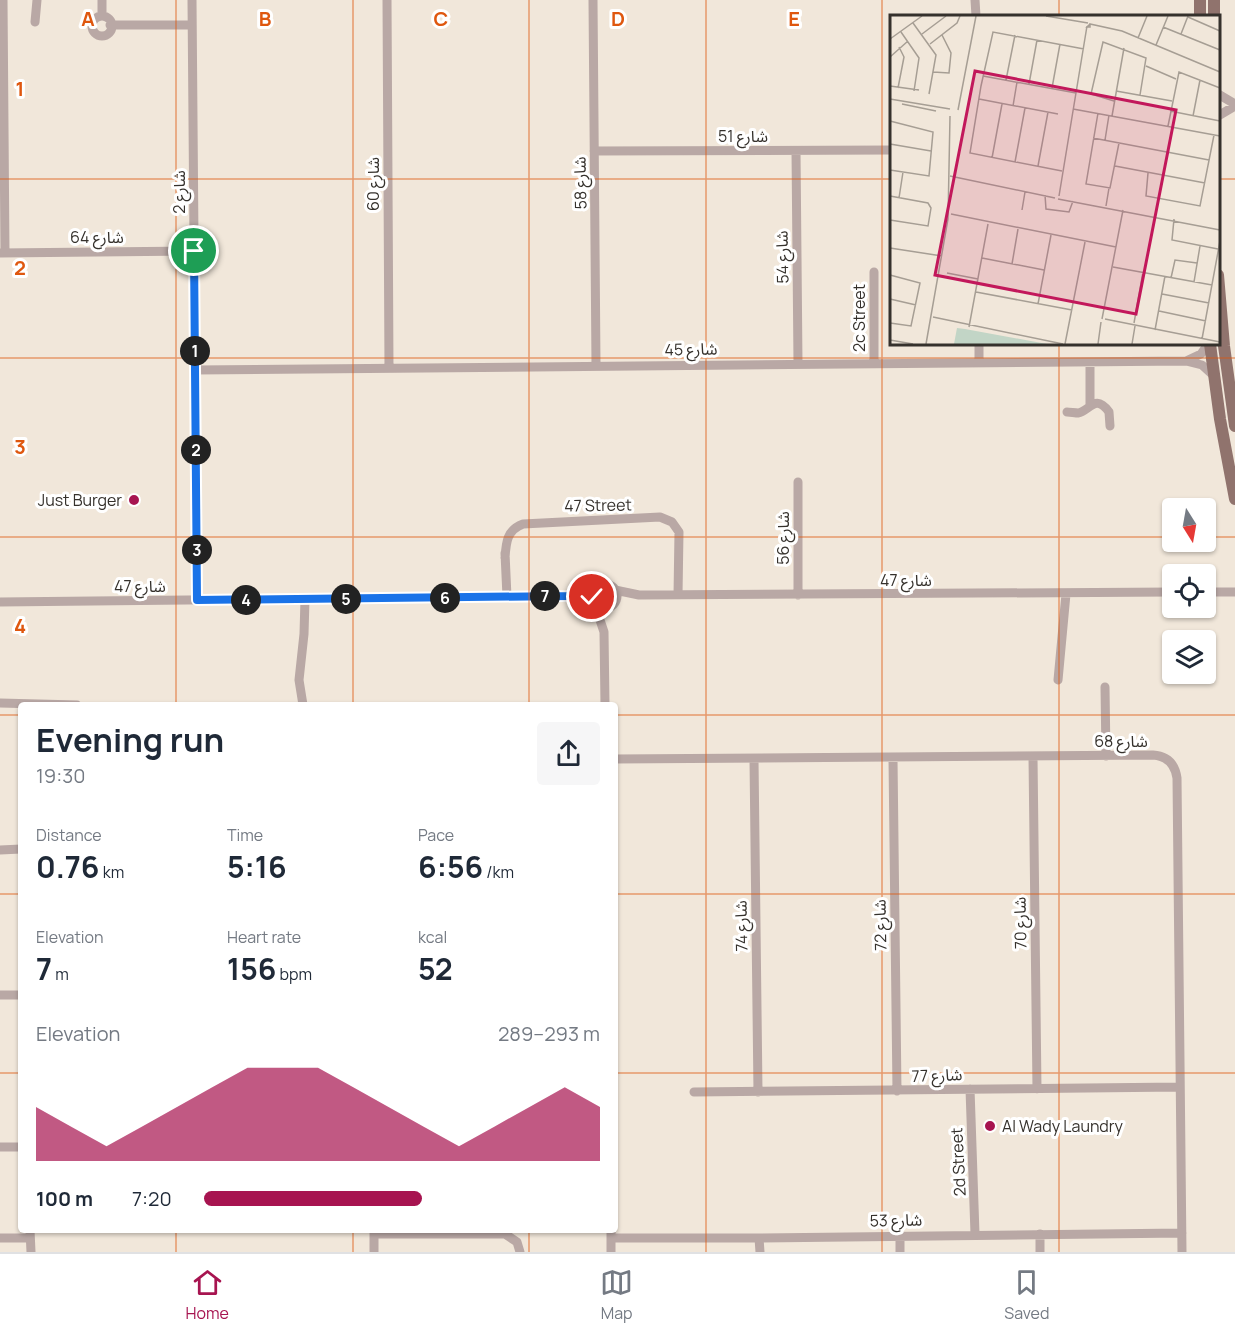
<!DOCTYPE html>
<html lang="en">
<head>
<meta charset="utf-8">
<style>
  body { margin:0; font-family:Manrope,"Noto Sans Arabic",sans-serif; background:#f6f6f7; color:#1f2937; height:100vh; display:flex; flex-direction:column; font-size:22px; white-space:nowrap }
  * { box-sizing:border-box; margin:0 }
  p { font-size:20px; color:#747a83 }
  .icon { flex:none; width:33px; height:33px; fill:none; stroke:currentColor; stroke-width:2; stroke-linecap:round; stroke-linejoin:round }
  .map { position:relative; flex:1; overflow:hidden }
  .drawer { position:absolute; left:18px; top:702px; width:600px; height:531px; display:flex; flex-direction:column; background:#fff; border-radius:6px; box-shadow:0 2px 4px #0004 }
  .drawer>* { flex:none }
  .needle { width:39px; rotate:169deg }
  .buttons { position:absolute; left:1162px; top:498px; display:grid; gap:12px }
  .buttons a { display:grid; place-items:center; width:54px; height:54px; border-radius:6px; background:#fff; box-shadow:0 2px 4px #0004; font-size:30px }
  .pin { position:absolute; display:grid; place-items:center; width:51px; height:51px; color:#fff; margin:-26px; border:3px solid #fff; border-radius:50%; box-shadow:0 2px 6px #0007 }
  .km { position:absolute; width:30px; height:30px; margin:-15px; border-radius:50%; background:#222; color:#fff; font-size:16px; line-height:30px; text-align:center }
  .round { display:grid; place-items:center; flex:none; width:63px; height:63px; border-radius:6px; background:#f6f6f7 }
  .overview { display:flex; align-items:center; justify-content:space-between; height:102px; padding:0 18px }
  h1 { font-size:33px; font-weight:700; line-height:45px }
  .stats { display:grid; grid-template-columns:repeat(3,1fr); gap:9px; height:102px; padding:6px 18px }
  .stats div { display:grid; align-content:center }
  .stats b { font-size:30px; font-weight:700 }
  .stats small { font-size:16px; font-weight:400 }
  .stats p { font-size:16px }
  .chart { height:168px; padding:12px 18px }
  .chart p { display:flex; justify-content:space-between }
  .chart svg { width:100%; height:108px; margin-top:6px; fill:#a71450; opacity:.7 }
  ul { padding:0 18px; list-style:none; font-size:20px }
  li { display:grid; grid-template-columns:96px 72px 1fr; align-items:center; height:45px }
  li i { height:15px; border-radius:8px; background:#a71450 }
  .menu { display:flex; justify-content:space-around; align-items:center; height:84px; border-top:2px solid #e0e1e3; background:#fff; font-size:16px; color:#747a83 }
  .menu a { display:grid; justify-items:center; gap:3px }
  .menu .on { color:#a71450 }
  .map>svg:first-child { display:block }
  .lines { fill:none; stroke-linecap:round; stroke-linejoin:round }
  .minor { stroke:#b9a8a5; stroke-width:9 }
  .major { stroke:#90736d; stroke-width:12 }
  .route-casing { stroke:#fff; stroke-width:12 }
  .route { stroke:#1a73e8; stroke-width:8 }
  .grid { fill:none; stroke:#df570e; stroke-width:1.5; stroke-opacity:0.55 }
  .poi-dot { fill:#a71450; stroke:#fff; stroke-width:2 }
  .labels { text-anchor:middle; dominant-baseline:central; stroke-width:6; stroke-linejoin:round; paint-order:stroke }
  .street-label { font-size:16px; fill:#35312c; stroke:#fff }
  .poi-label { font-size:16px; fill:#35312c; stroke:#fff; text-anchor:end }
  .inset-road { fill:none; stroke:#a69e94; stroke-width:1.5 }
  .view { fill:#c2185b; fill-opacity:0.15; stroke:#c2185b; stroke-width:3 }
  .inset-edge { fill:none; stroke:#35312c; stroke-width:3 }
  .grid-label { font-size:20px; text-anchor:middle; font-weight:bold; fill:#df570e; stroke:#fff; stroke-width:6; stroke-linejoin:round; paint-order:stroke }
</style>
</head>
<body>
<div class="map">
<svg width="1235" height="1252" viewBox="0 0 1235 1252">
  <rect width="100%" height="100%" fill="#f1e7da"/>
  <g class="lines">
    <path class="minor" d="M 3,0 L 5,253
      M 192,0 L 197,600
      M 387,0 L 389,368
      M 593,0 L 596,365
      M 975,0 L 976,16
      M 102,16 L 102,0
      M92 26a10 10 0 1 1 20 0a10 10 0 1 1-20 0Z
      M 35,22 L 37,0
      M 110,25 L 192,25
      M 1218,94 L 1235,104
      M 1218,116 L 1235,106
      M 594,151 L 892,150
      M 796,151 L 798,363
      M 0,253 L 194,251
      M 874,272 L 874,363
      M 979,344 L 979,363
      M 1186,361 L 1201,354 L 1208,344
      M 195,370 L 1186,361 L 1202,365 L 1214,376
      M 1090,405 L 1090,363
      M 1067,412 C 1069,412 1076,413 1078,413 C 1090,411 1095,393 1109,412 L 1110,426
      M 505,553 L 507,597
      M 505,558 C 506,542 507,530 523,524 L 660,517 L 672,522 L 679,532 L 678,595
      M593 596a12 12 0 1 1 24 0a12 12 0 1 1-24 0Z
      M 615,590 L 639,595 L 1173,592
      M 1206,592 L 1235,592
      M 798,595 L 798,482
      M 0,602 L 567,596 L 594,589
      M 595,605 L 604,632 L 605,705
      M 1058,680 L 1066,594
      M 1105,687 L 1106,756
      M 0,703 L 77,705
      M 303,705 L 299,680 L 304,634 L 305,599
      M 1033,757 L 1037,1089
      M 615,759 L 1153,755 C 1167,756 1175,764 1177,778 L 1182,1252
      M 754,759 L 758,1092
      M 893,759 L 897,1091
      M 0,850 L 21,849
      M 0,995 L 21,995
      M 970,1089 L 975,1234
      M 694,1092 L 1180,1087
      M 0,1147 L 21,1147
      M 30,1230 L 31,1252
      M 374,1230 L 374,1252
      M 611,1230 L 611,1252
      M 374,1234 L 505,1234 L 517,1242 L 520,1252
      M 1040,1234 L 1040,1252
      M 900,1235 L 900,1252
      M 0,1238 L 30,1238
      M 611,1238 L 759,1238 L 1182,1233
      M 759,1238 L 760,1252"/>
    <path class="major" d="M 1200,0 L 1200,16
      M 1214,0 L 1214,16
      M 1218,275 L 1224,346 L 1235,426
      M 1210,344 L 1220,419 L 1235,499"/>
  </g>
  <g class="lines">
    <g class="route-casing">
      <path id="route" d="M 194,251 L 197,600 L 567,596 L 594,590 L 592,597"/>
    </g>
    <use href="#route" class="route"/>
  </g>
  <path class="grid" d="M 176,0 L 176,705M 353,0 L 353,705M 529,0 L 529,705M 706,0 L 706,1252M 882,0 L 882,1252M 1059,0 L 1059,16M 0,179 L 892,179M 1218,179 L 1235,179M 1059,344 L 1059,1252M 0,358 L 1235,358M 0,537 L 1173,537M 1206,537 L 1235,537M 0,715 L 21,715M 615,715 L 1235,715M 0,894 L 21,894M 615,894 L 1235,894M 0,1073 L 21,1073M 615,1073 L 1235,1073M 176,1230 L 176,1252M 353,1230 L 353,1252M 529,1230 L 529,1252"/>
  <g class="poi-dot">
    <circle cx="134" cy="500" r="6"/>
    <circle cx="990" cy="1126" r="6"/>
  </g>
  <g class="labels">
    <g class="street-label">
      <text x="743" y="136">شارع 51</text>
      <text transform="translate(580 183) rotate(-91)">شارع 58</text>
      <text transform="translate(373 184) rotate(-90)">شارع 60</text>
      <text transform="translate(179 192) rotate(-90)">شارع 2</text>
      <text x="97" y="237">شارع 64</text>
      <text transform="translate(782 257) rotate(-91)">شارع 54</text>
      <text transform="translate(859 318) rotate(-90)">2c Street</text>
      <text transform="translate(691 349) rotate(-1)">شارع 45</text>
      <text transform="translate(598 505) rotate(-1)">47 Street</text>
      <text transform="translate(783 538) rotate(-90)">شارع 56</text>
      <text x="906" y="580">شارع 47</text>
      <text x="140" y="586">شارع 47</text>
      <text x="1121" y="741">شارع 68</text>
      <text transform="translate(1020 923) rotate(-91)">شارع 70</text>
      <text transform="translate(880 925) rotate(-91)">شارع 72</text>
      <text transform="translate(741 926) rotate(-91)">شارع 74</text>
      <text transform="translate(937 1075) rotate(-2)">شارع 77</text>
      <text transform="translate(958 1162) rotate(-93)">2d Street</text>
      <text transform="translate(896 1220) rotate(-1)">شارع 53</text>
    </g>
    <g class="poi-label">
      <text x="122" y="500">Just Burger</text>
      <text x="1002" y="1126" text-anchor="start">Al Wady Laundry</text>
    </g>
  </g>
  <g transform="translate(890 15)">
    <rect width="330" height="330" fill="#f1e7da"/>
    <path d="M 67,313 L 75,314 L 157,329 L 64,329 Z" fill="#c2d5c6"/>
    <path class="inset-road" d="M 156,1 L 198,8M 298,2 L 330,16M 23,8 L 46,40 L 39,79M 200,9 L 197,12 L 200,12 L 200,9 L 232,16 L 330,57M 273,12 L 330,35M 11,17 L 29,43 L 24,76M 32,19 L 56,1M 291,19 L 298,1M 248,23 L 257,1M 0,24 L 32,1M 40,29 L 67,8 L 70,1M 266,30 L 278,1M 0,42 L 18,26M 256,51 L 286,64M 43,57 L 59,58 L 61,38 L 52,20M 93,61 L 186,78M 116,65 L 125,20M 139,69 L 147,25M 0,71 L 29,75M 8,73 L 14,42 L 9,32M 162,73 L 170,29M 226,76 L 282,86M 0,84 L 60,94M 89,84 L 168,99M 224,86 L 201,79 L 213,27 L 256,43 L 250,80M 12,89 L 46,96M 123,91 L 127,67M 183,94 L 330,121M 68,95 L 86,1M 280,96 L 330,106M 208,98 L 196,169 L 220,173 L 229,128M 222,101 L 234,33M 303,101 L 310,65M 0,106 L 43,117 L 39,161 L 0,155M 278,111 L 289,57 L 330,73M 203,123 L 319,145M 215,125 L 219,100M 0,129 L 41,136M 102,143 L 112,89M 125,147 L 135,93M 148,151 L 158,97M 225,151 L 315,168M 172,156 L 80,138 L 91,71 L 103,17 L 194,34M 258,158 L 256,181 L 310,191 L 324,120M 60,161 L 165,183M 155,180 L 156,194 L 179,197 L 183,186M 0,181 L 38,188 L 41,193 L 38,211 L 0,205M 169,181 L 197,11M 9,183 L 13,157M 168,184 L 330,215M 216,191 L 219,173M 132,195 L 135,177M 61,199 L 226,232M 284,204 L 282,225 L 328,234M 0,233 L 52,241M 92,243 L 154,255M 122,249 L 128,214M 223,252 L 322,270M 57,258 L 88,264M 0,260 L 30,268 L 21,311 L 0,308M 281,263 L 285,245 L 307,248M 304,267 L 310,231M 86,277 L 182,295M 272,279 L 319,288M 0,284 L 26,290M 148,289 L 161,220M 269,296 L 316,306M 43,302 L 173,329M 212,304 L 233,195M 215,304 L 330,327M 244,308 L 253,257M 79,312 L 98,209M 265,315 L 275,261M 312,324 L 330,226M 0,325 L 23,329M 36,329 L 58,204 L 60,101M 175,329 L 195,227M 208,329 L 211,307M 242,329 L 245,311"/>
    <path class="view" d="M 85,56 L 286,95 L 246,299 L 45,260 Z"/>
    <rect width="330" height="330" class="inset-edge"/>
  </g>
  <g class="grid-label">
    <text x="88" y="26">A</text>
    <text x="265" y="26">B</text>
    <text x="441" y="26">C</text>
    <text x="618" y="26">D</text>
    <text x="794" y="26">E</text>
    <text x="20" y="96">1</text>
    <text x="20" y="275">2</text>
    <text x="20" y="454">3</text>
    <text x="20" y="633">4</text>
  </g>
</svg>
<div class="buttons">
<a><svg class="needle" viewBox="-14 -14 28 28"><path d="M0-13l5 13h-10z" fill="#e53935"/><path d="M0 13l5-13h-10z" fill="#747a83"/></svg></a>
<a><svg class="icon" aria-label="locate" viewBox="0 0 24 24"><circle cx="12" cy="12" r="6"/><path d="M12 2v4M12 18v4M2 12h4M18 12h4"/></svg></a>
<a><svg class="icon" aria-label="layers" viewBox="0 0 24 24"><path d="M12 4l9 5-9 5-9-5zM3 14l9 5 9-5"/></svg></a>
</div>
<div class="pin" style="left:194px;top:251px;background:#1e9e55"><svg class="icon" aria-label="arrive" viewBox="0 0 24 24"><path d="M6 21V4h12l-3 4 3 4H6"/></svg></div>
<div class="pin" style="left:592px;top:597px;background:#d93025"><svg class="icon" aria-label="check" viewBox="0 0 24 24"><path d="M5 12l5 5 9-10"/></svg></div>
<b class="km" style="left:195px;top:351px">1</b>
<b class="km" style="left:196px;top:450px">2</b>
<b class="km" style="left:197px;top:550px">3</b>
<b class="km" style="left:246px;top:600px">4</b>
<b class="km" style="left:346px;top:599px">5</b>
<b class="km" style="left:445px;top:598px">6</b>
<b class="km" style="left:545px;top:596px">7</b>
<section class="drawer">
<div class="overview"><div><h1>Evening run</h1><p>19:30</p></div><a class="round"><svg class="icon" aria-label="share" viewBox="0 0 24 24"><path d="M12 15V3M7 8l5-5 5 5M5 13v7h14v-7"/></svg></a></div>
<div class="stats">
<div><p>Distance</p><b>0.76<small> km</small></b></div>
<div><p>Time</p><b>5:16</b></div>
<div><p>Pace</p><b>6:56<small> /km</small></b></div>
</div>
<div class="stats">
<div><p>Elevation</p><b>7<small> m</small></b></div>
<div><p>Heart rate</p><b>156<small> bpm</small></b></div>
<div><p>kcal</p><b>52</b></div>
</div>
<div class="chart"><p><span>Elevation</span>289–293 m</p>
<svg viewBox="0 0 160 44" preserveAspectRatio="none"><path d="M0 44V22L10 30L20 38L30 30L40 22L50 14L60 6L70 6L80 6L90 14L100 22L110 30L120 38L130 30L140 22L150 14L160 22V44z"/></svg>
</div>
<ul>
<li><b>100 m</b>7:20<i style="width:55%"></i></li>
</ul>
</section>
</div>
<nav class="menu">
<a class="on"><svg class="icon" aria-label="home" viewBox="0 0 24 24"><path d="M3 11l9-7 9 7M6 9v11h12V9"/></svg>Home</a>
<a><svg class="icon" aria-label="map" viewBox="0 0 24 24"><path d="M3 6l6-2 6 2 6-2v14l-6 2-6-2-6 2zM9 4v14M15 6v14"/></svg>Map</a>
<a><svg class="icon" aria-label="saved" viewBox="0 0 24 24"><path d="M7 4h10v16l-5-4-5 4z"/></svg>Saved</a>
</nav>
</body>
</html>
